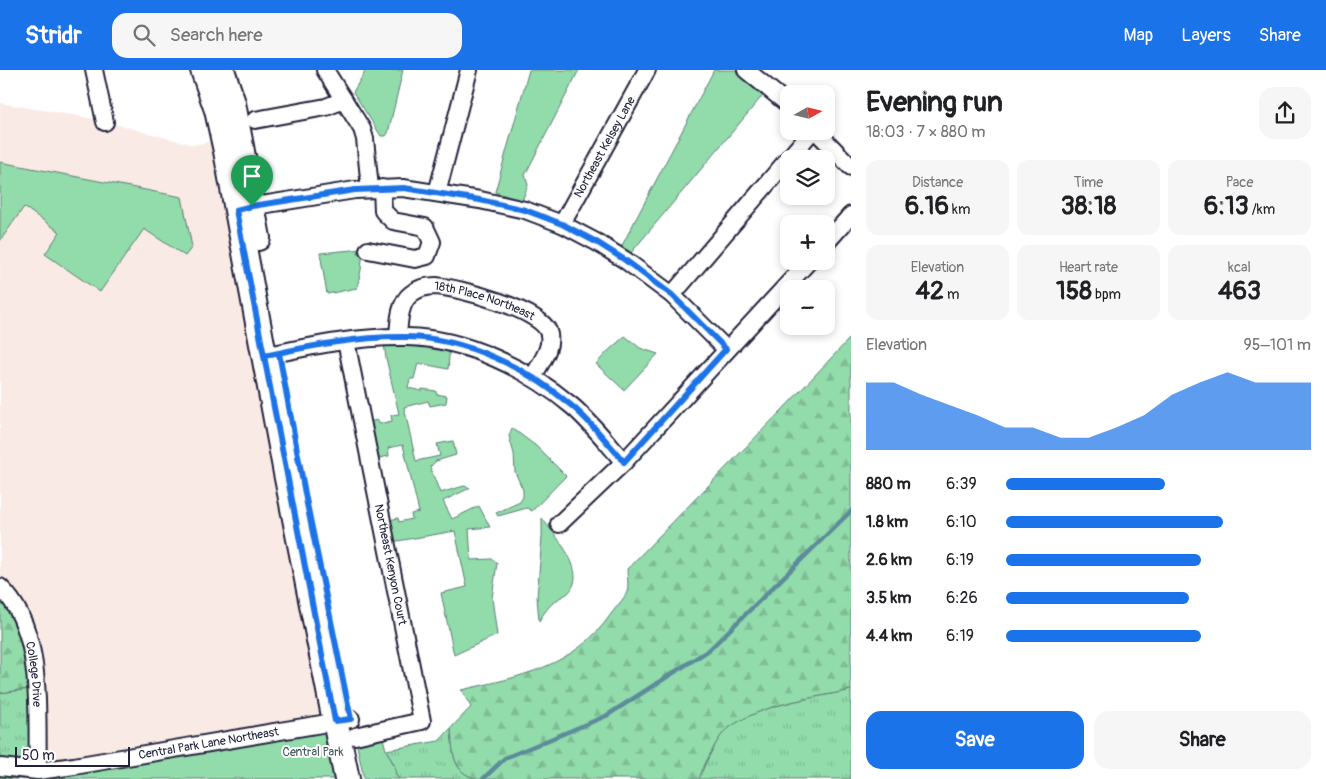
<!DOCTYPE html>
<html lang="en">
<head>
<meta charset="utf-8">
<style>
  body { margin:0; font-family:Pangolin,sans-serif; background:#f6f6f6; color:#202124; height:100vh; display:flex; flex-direction:column; font-size:19px; white-space:nowrap }
  * { box-sizing:border-box; margin:0 }
  p { font-size:16px; color:#757577 }
  .icon { flex:none; width:28px; height:28px; fill:none; stroke:currentColor; stroke-width:2; stroke-linecap:round; stroke-linejoin:round }
  .map { position:relative; flex:1; overflow:hidden }
  .panel { display:flex; flex-direction:column; background:#fff; width:475px }
  .panel>* { flex:none }
  .needle { width:32px; rotate:82deg }
  .controls { position:absolute; left:780px; top:15px; display:grid; gap:10px }
  .controls a { display:grid; place-items:center; width:55px; height:55px; border-radius:10px; background:#fff; box-shadow:0 2px 8px #0003; font-size:25px }
  .scale { position:absolute; left:15px; bottom:12px; width:115px; box-sizing:border-box; padding-left:5px; border:2px solid #22223b; border-top:0; font-size:14px; line-height:18px; white-space:nowrap; color:#22223b; -webkit-text-stroke:4px #fff; paint-order:stroke }
  .pin { position:absolute; display:grid; place-items:center; width:42px; height:42px; color:#fff; margin:-51px -21px; border-radius:50% 50% 50% 0; rotate:-45deg; box-shadow:0 0 5px #0007 }
  .pin .icon { rotate:45deg }
  .round { display:grid; place-items:center; flex:none; width:52px; height:52px; border-radius:15px; background:#f6f6f6 }
  .overview { display:flex; align-items:center; justify-content:space-between; height:85px; padding:0 15px }
  h1 { font-size:28px; font-weight:700; line-height:38px }
  .figures { display:grid; grid-template-columns:repeat(3,1fr); gap:8px; height:85px; padding:5px 15px }
  .figures div { display:grid; align-content:center; border-radius:12px; background:#f6f6f6; text-align:center }
  .figures b { font-size:25px; font-weight:700 }
  .figures small { font-size:14px; font-weight:400 }
  .figures p { font-size:14px }
  .chart { height:140px; padding:10px 15px }
  .chart p { display:flex; justify-content:space-between }
  .chart svg { width:100%; height:90px; margin-top:5px; fill:#1a73e8; opacity:.7 }
  .action { display:flex; gap:10px; margin-top:auto; padding:10px 15px }
  .action a { flex:1; height:58px; border-radius:15px; background:#1a73e8; color:#fff; font-size:20px; font-weight:700; line-height:58px; text-align:center }
  .action a+a { background:#f6f6f6; color:#202124 }
  ul { padding:0 15px; list-style:none; font-size:16px }
  li { display:grid; grid-template-columns:80px 60px 1fr; align-items:center; height:38px }
  li i { height:12px; border-radius:6px; background:#1a73e8 }
  header { display:flex; align-items:center; gap:30px; box-sizing:border-box; height:70px; padding:0 25px; background:#1a73e8; color:#fff }
  header strong { font-size:24px }
  nav { display:flex; gap:28px; margin-inline-start:auto; font-size:18px }
  .search { width:350px; height:45px; background:#f6f6f6; display:flex; align-items:center; gap:12px; box-sizing:border-box; padding:0 18px; border-radius:15px; color:#757577; font-size:19px }
  main { display:flex; flex:1; min-height:0 }
  .map>svg:first-child { display:block }
  .built { fill:#faeae5 }
  .grass { fill:url(#grass-tufts); stroke:#5a7e73 }
  .forest { fill:url(#forest-firs); stroke:#5a7e73 }
  .park { fill:#92dbab; stroke:#5a7e73 }
  .lines { fill:none; stroke-linecap:round; stroke-linejoin:round }
  .stream { stroke:#5c8c9a; stroke-width:4.5 }
  .street-casing { stroke:#22223b; stroke-width:20 }
  .secondary-casing { stroke:#22223b; stroke-width:28 }
  .street { stroke:#fff; stroke-width:16 }
  .secondary { stroke:#fff; stroke-width:24 }
  .route-casing { stroke:#fff; stroke-width:10 }
  .route { stroke:#1a73e8; stroke-width:6 }
  .labels { text-anchor:middle; dominant-baseline:central; stroke-width:4; stroke-linejoin:round; paint-order:stroke }
  .street-label { font-size:12px; fill:#22223b; stroke:#fff }
  .park-label { font-size:12px; fill:#445a5d; stroke:#fff }
</style>
</head>
<body>
<header>
<strong>Stridr</strong>
<div class="search"><svg class="icon" aria-label="search" viewBox="0 0 24 24"><circle cx="10" cy="10" r="6"/><path d="M15 15l6 6"/></svg>Search here</div>
<nav><a>Map</a><a>Layers</a><a>Share</a></nav>
</header>
<main>
<div class="map">
<svg width="851" height="709" viewBox="0 0 851 709">
  <defs>
    <pattern id="grass-tufts" width="24" height="20" patternUnits="userSpaceOnUse" patternTransform="scale(1.25)"><rect width="24" height="20" fill="#92dbab"/><path d="M3 7l-1-3M5 7V3M7 7l1-3M15 17l-1-3M17 17v-4M19 17l1-3" fill="none" stroke="#7ebc94"/></pattern>
    <pattern id="forest-firs" width="22" height="20" patternUnits="userSpaceOnUse" patternTransform="scale(1.25)"><rect width="22" height="20" fill="#92dbab"/><path d="M5 1l3.5 6h-7zM16 11l3.5 6h-7z" fill="#7ebc94"/></pattern>
  </defs>
  <rect width="100%" height="100%" fill="#fff"/>
  <filter id="ink" filterUnits="userSpaceOnUse"><feTurbulence type="fractalNoise" baseFrequency=".02" numOctaves="2"/><feDisplacementMap in="SourceGraphic" scale="10" xChannelSelector="R" yChannelSelector="G"/><feConvolveMatrix kernelMatrix="1 2 1 2 8 2 1 2 1" color-interpolation-filters="sRGB"/></filter>
  <g filter="url(#ink)">
    <path class="built" d="M 0,33 L 96,49 L 193,75 L 223,69 L 335,651 L 38,701 L 35,618 L 0,517 Z"/>
    <path class="grass" d="M 35,618 L 38,701 L 0,697 L 0,623 Z
      M 851,620 L 851,709 L 699,709 C 703,697 718,666 727,659 C 762,633 810,629 851,620 Z
      M 451,658 C 453,681 451,703 478,709 L 399,709 L 396,706 L 394,695 L 386,680 L 439,671 Z"/>
    <path class="forest" d="M 851,267 L 851,620 C 809,629 763,633 727,659 C 718,666 703,697 699,709 L 478,709 C 451,703 453,681 451,658 L 471,637 L 461,620 C 519,607 575,597 611,544 C 616,537 624,529 627,522 C 629,515 627,505 627,499 L 785,337 Z
      M 0,517 L 10,526 L 35,618 L 0,623 Z"/>
    <path class="park" d="M 366,0 L 403,0 L 388,63 L 386,66 L 381,66 L 353,22 Z
      M 529,0 L 579,0 L 525,105 L 528,115 L 522,131 L 495,122 Z
      M 714,0 L 746,0 L 769,18 L 625,190 L 617,185 Z
      M 0,92 L 182,127 L 192,177 L 185,186 L 144,159 L 100,222 L 45,184 L 60,162 L 24,137 L 0,171 Z
      M 363,179 L 361,200 L 357,218 L 327,224 L 320,183 Z
      M 625,266 L 640,278 L 658,284 L 624,320 L 596,294 L 607,282 Z
      M 383,267 L 450,273 L 448,299 L 418,293 L 414,309 L 410,309 L 408,318 L 422,321 L 422,319 L 436,321 L 436,324 L 447,326 L 446,333 L 430,336 L 428,331 L 404,337 L 416,391 L 440,386 L 437,374 L 453,371 L 456,385 L 436,391 L 430,397 L 440,423 L 464,416 L 470,418 L 443,431 L 452,449 L 479,436 L 490,457 L 469,459 L 471,490 L 492,489 L 497,493 L 492,528 L 497,565 L 454,585 L 441,523 L 467,517 L 455,461 L 386,473 L 381,452 L 398,448 L 399,452 L 412,449 L 411,444 L 419,442 L 403,375 L 388,378 L 389,386 L 369,390 L 362,353 L 378,350 L 379,354 L 392,351 L 391,345 L 399,344 L 386,288 Z
      M 512,358 L 536,376 L 566,406 L 532,441 L 527,438 L 498,446 L 496,443 L 520,432 L 523,427 L 523,420 L 515,402 L 514,384 L 509,366 Z
      M 542,448 C 554,465 591,503 567,524 C 564,526 560,527 557,530 C 549,535 544,543 539,551 L 537,527 L 542,467 Z
      M 335,651 L 347,709 L 0,709 L 0,697 L 38,701 Z
      M 381,660 L 386,680 L 394,695 L 396,705 L 399,709 L 364,709 L 355,666 Z"/>
    <g class="lines">
      <path class="stream" d="M 483,709 L 505,688 L 606,646 L 709,580 L 851,441"/>
      <g class="street-casing">
        <g id="street">
          <path d="M 94,0 L 105,52"/>
          <path d="M 325,0 L 362,59 L 365,69 L 370,118"/>
          <path d="M 746,0 L 789,35"/>
          <path d="M 255,50 L 326,37 L 344,30"/>
          <path d="M 816,61 L 851,97"/>
          <path d="M 437,123 L 469,0"/>
          <path d="M 243,138 L 355,120 L 403,118 L 480,130 L 525,140 L 562,154 L 598,173 L 625,190 L 672,225 L 726,279"/>
          <path id="s1" d="M 562,154 L 647,0"/>
          <path d="M 826,173 L 851,145"/>
          <path d="M 368,180 L 415,189 L 427,186 L 432,172 L 425,157 L 393,151 L 383,141 L 382,118"/>
          <path d="M 672,225 L 812,61"/>
          <path id="s2" d="M 398,267 C 399,254 399,233 411,224 C 418,218 426,216 436,216 C 459,218 539,239 548,261 C 554,277 540,293 533,307"/>
          <path id="s3" d="M 346,271 L 422,651 L 355,666"/>
          <path d="M 264,286 C 311,276 358,266 407,267 C 465,268 528,299 572,336 C 591,352 607,373 624,392"/>
          <path d="M 559,454 L 624,392 L 809,191"/>
          <path id="s4" d="M 0,517 C 45,559 36,644 38,701"/>
          <path id="s5" d="M 0,697 L 38,701 L 74,696 L 351,649"/>
        </g>
      </g>
      <g class="secondary-casing">
        <path id="secondary" d="M 203,0 L 217,40 L 226,81 L 286,403 L 335,651 L 347,709
          M 222,0 L 233,33 L 258,168"/>
      </g>
      <use href="#street" class="street"/>
      <use href="#secondary" class="secondary"/>
    </g>
  </g>
  <g class="lines" filter="url(#ink)">
    <g class="route-casing">
      <path id="route" d="M 252,136 L 236,140 L 264,286 L 279,283 L 306,429 L 351,649 L 335,651 L 264,286 C 311,276 359,266 407,267 C 466,268 527,298 572,336 C 591,352 607,372 624,392 L 726,279 L 672,225 L 625,190 L 598,173 L 562,154 L 525,140 L 480,130 L 404,118 L 355,120 L 252,136"/>
    </g>
    <use href="#route" class="route"/>
  </g>
  <g class="labels">
    <g class="street-label">
      <text stroke="none"><textPath href="#s1" startOffset="88">Northeast Kelsey Lane</textPath></text>
      <text stroke="none"><textPath href="#s2" startOffset="124">18th Place Northeast</textPath></text>
      <text stroke="none"><textPath href="#s3" startOffset="228">Northeast Kenyon Court</textPath></text>
      <text stroke="none"><textPath href="#s4" startOffset="96">College Drive</textPath></text>
      <text stroke="none"><textPath href="#s5" startOffset="211">Central Park Lane Northeast</textPath></text>
    </g>
    <g class="park-label">
      <text x="313" y="682">Central Park</text>
    </g>
  </g>
</svg>
<div class="controls">
<a><svg class="needle" viewBox="-14 -14 28 28"><path d="M0-13l5 13h-10z" fill="#e53935"/><path d="M0 13l5-13h-10z" fill="#757577"/></svg></a>
<a><svg class="icon" aria-label="layers" viewBox="0 0 24 24"><path d="M12 4l9 5-9 5-9-5zM3 14l9 5 9-5"/></svg></a>
<a>+</a>
<a>−</a>
</div>
<div class="scale">50 m</div>
<div class="pin" style="left:252px;top:136px;background:#1e9e55"><svg class="icon" aria-label="arrive" viewBox="0 0 24 24"><path d="M6 21V4h12l-3 4 3 4H6"/></svg></div>
</div>
<section class="panel">
<div class="overview"><div><h1>Evening run</h1><p>18:03 · 7 × 880 m</p></div><a class="round"><svg class="icon" aria-label="share" viewBox="0 0 24 24"><path d="M12 15V3M7 8l5-5 5 5M5 13v7h14v-7"/></svg></a></div>
<div class="figures">
<div><p>Distance</p><b>6.16<small> km</small></b></div>
<div><p>Time</p><b>38:18</b></div>
<div><p>Pace</p><b>6:13<small> /km</small></b></div>
</div>
<div class="figures">
<div><p>Elevation</p><b>42<small> m</small></b></div>
<div><p>Heart rate</p><b>158<small> bpm</small></b></div>
<div><p>kcal</p><b>463</b></div>
</div>
<div class="chart"><p><span>Elevation</span>95–101 m</p>
<svg viewBox="0 0 160 44" preserveAspectRatio="none"><path d="M0 44V11L10 11L20 17L30 22L40 27L50 33L60 33L70 38L80 38L90 33L100 27L110 17L120 11L130 6L140 11L150 11L160 11V44z"/></svg>
</div>
<ul>
<li><b>880 m</b>6:39<i style="width:52%"></i></li>
<li><b>1.8 km</b>6:10<i style="width:71%"></i></li>
<li><b>2.6 km</b>6:19<i style="width:64%"></i></li>
<li><b>3.5 km</b>6:26<i style="width:60%"></i></li>
<li><b>4.4 km</b>6:19<i style="width:64%"></i></li>
</ul>
<div class="action"><a>Save</a><a>Share</a></div>
</section>
</main>
</body>
</html>
